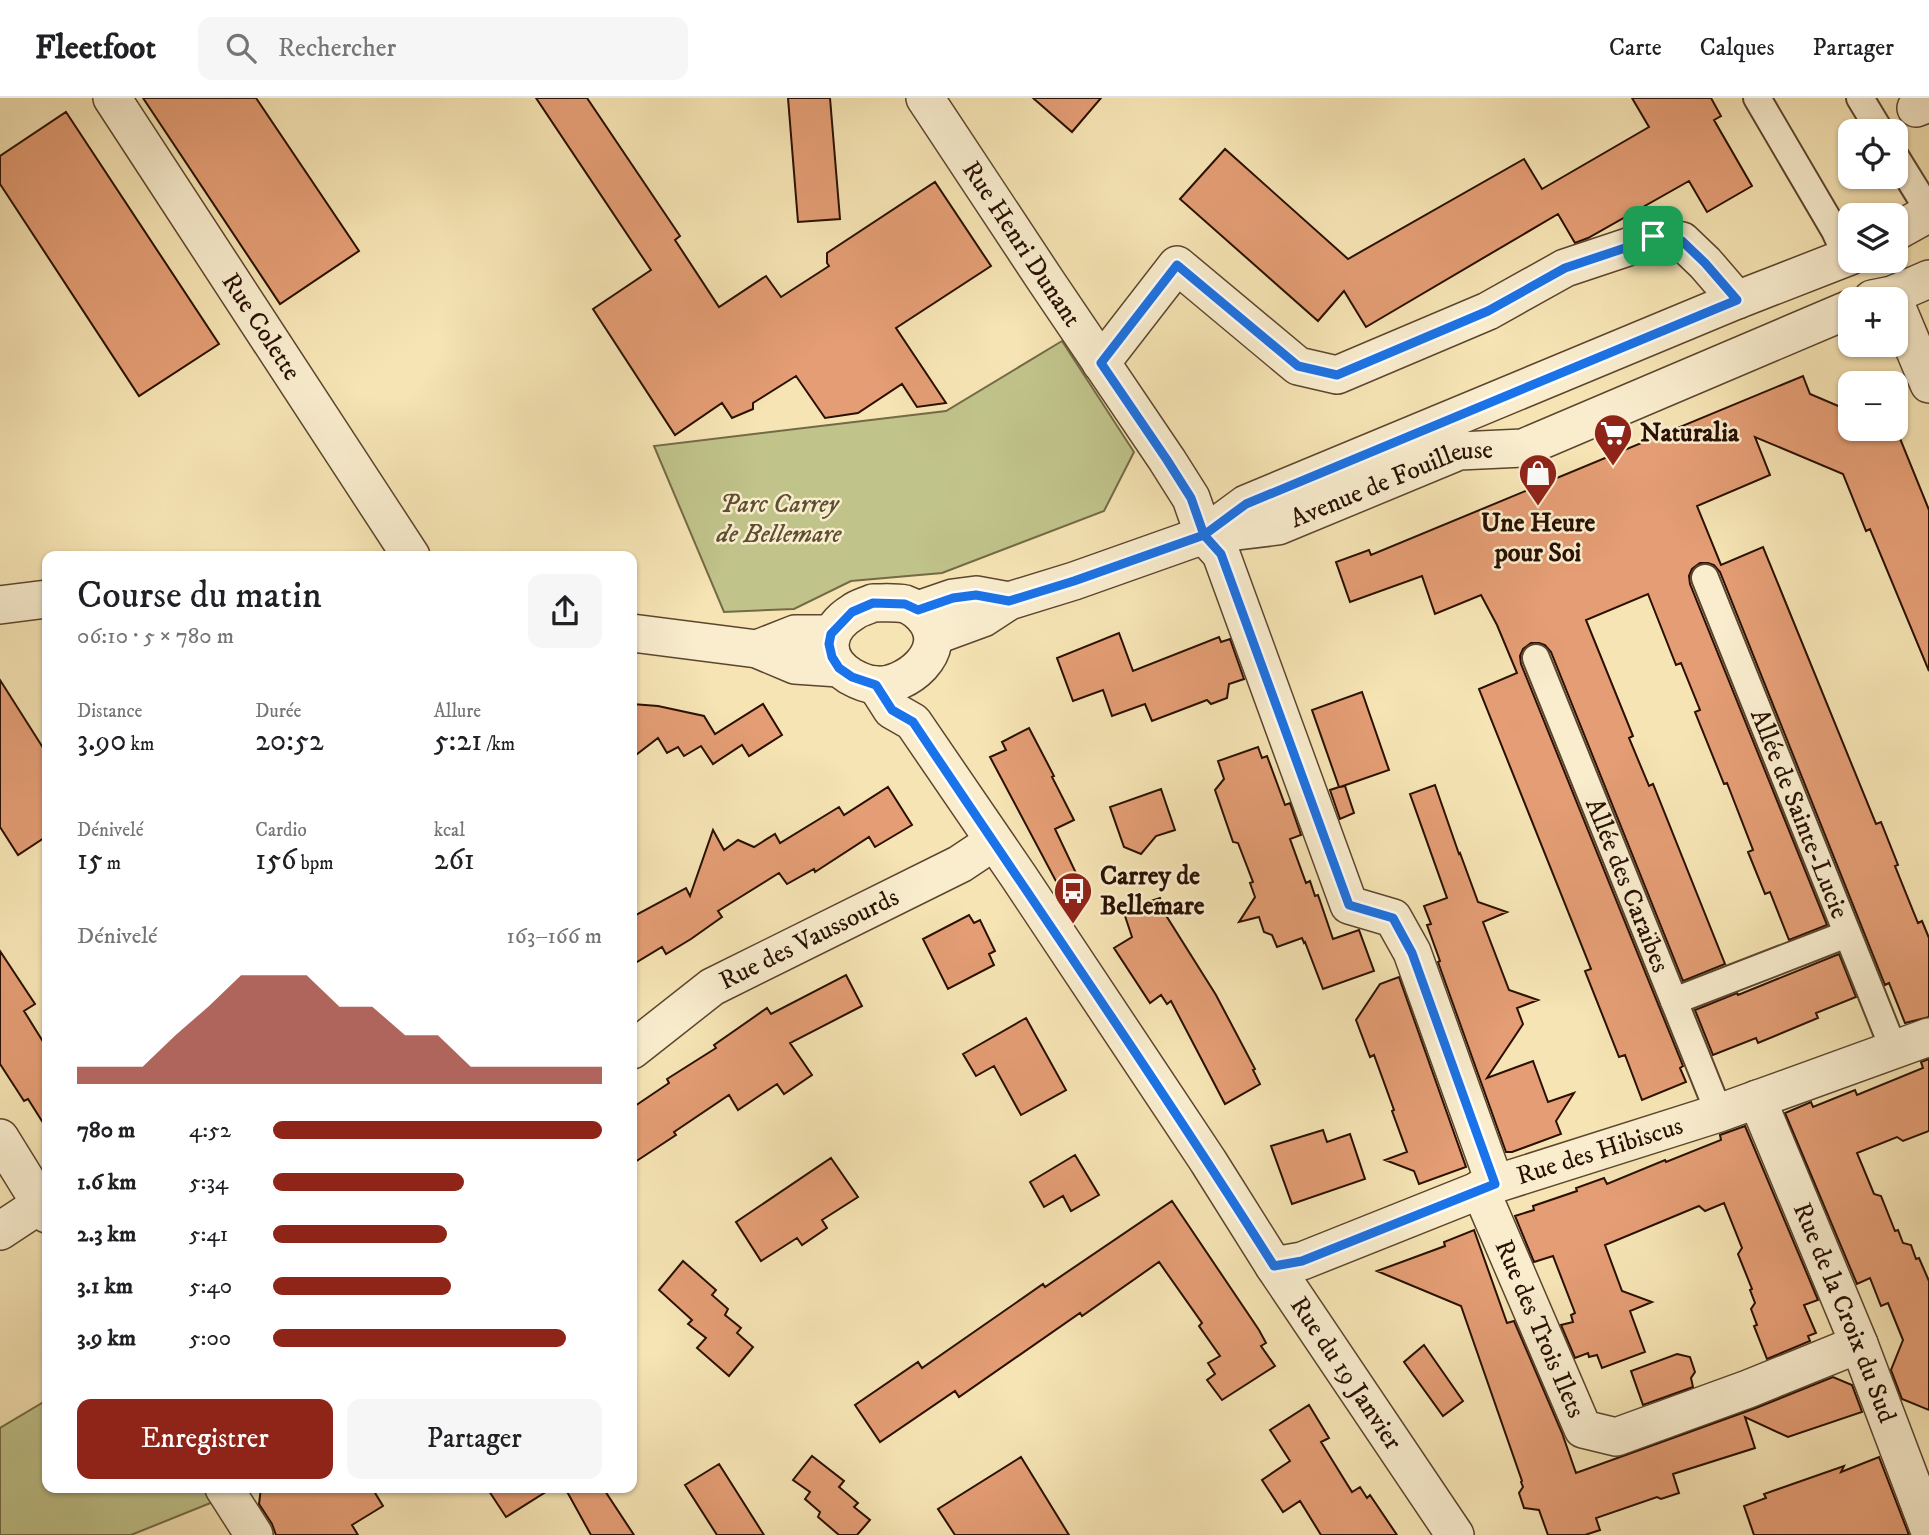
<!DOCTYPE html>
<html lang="fr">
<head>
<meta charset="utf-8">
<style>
  body { margin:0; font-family:"IM FELL DW Pica",serif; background:#f6f6f6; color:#202124; height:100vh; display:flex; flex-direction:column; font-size:26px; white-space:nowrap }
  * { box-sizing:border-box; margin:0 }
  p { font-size:23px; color:#757577 }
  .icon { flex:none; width:38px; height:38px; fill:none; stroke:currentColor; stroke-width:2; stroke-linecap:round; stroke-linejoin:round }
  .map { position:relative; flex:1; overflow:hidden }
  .sheet { position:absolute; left:42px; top:453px; width:595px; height:942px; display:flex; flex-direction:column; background:#fff; border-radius:14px; box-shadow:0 2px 5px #0004 }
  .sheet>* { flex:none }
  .fabs { position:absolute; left:1838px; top:21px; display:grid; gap:14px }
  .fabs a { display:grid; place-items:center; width:70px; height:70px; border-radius:14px; background:#fff; box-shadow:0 2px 5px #0004; font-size:35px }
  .pin { position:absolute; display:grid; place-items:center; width:60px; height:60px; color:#fff; margin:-30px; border-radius:14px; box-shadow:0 4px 10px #0006 }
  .round { display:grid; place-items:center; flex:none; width:74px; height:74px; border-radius:14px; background:#f6f6f6 }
  .overview { display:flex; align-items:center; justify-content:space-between; height:119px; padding:0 35px }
  h1 { font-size:38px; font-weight:600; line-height:52px }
  .metrics { display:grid; grid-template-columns:repeat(3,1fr); gap:10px; height:119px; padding:7px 35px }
  .metrics div { display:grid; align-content:center }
  .metrics b { font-size:30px; font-weight:600 }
  .metrics small { font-size:19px; font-weight:400 }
  .metrics p { font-size:19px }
  .chart { height:196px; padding:14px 35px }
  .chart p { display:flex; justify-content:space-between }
  .chart svg { width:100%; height:126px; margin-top:7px; fill:#8f2418; opacity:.7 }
  .button { display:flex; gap:14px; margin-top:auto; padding:14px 35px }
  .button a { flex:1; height:80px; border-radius:14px; background:#8f2418; color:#fff; font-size:28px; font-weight:600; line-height:80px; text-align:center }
  .button a+a { background:#f6f6f6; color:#202124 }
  ul { padding:0 35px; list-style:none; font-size:23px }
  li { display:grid; grid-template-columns:112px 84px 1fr; align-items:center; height:52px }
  li i { height:18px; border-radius:9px; background:#8f2418 }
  header { display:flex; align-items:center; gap:42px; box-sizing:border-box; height:98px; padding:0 35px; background:#fff; border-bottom:2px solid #e0e0e0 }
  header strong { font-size:33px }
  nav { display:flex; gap:38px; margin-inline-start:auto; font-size:24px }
  .search { width:490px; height:63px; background:#f6f6f6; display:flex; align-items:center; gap:18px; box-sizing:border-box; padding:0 24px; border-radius:14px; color:#757577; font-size:26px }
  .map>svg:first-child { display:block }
  .green { fill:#c0c38a; stroke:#746a46; stroke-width:2 }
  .building { fill:#e49d74; stroke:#291002; stroke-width:2 }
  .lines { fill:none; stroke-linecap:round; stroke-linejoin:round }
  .pedestrian-casing { stroke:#5c452e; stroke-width:30 }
  .minor-casing { stroke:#5c452e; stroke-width:40 }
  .pedestrian { stroke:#f9edce; stroke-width:26 }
  .minor { stroke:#f9edce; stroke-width:37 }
  .route-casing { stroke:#fff; stroke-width:14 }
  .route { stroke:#1a73e8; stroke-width:9 }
  .labels { text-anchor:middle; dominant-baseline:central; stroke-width:5; stroke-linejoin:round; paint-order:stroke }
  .street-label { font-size:26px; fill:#291002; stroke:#f9edce }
  .poi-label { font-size:26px; font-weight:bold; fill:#291002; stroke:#f9edce; text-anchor:start }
  .park-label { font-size:26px; font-style:italic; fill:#5e4f32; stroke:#f9edce }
</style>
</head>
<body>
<header>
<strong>Fleetfoot</strong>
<div class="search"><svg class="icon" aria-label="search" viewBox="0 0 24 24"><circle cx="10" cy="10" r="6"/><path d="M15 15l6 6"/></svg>Rechercher</div>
<nav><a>Carte</a><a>Calques</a><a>Partager</a></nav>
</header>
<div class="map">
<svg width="1929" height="1437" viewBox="0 0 1929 1437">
  <rect width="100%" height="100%" fill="#f6e4b4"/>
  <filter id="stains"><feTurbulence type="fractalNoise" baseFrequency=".00286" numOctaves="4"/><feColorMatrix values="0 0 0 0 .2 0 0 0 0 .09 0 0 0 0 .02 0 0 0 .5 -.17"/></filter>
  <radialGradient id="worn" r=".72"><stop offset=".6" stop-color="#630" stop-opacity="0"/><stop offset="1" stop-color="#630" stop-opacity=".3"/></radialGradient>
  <path class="green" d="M 1062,243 L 1134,354 L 1104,413 L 942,475 L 851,483 L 794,511 L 724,514 L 654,348 L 946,313 Z
    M 47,1302 L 47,1390 L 203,1390 L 213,1404 L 131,1437 L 0,1437 L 0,1330 Z"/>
  <path class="building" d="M 143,0 L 256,0 L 359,153 L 280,206 Z
    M 536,0 L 587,0 L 680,138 L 675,142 L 719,209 L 766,178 L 781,199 L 829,168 L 827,165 L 827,155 L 935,84 L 991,168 L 896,230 L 946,305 L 917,309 L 902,286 L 858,315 L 825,320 L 796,278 L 753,305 L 753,311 L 732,320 L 722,305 L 675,337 L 593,211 L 651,172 Z
    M 788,0 L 830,0 L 840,121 L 798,124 Z
    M 1033,0 L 1101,0 L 1072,34 Z
    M 1632,0 L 1711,0 L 1721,18 L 1714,22 L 1752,88 L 1707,114 L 1689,83 L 1588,140 L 1575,145 L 1558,116 L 1366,229 L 1344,193 L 1318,223 L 1180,101 L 1225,51 L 1348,161 L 1524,61 L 1542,91 L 1649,29 Z
    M 66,14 L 219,246 L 139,298 L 0,86 L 0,58 Z
    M 1803,278 L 1810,296 L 1850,313 L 1850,331 L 1891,331 L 1897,333 L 1929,412 L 1929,573 L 1870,431 L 1866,433 L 1843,376 L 1755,339 L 1770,377 L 1697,408 L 1721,467 L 1763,449 L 1876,726 L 1881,724 L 1898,767 L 1895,768 L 1918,825 L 1922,823 L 1929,840 L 1929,919 L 1905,925 L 1889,885 L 1885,887 L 1720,474 L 1714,467 L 1708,465 L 1700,465 L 1692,471 L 1689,478 L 1690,486 L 1827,827 L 1789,842 L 1770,794 L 1765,796 L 1748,754 L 1753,752 L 1727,685 L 1724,686 L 1695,614 L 1700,612 L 1681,565 L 1676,567 L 1648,496 L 1586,522 L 1633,638 L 1629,640 L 1649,688 L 1653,686 L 1725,866 L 1683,883 L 1551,554 L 1545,547 L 1539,545 L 1531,545 L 1523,551 L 1520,558 L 1521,566 L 1683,968 L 1680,970 L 1686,984 L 1642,1002 L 1625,957 L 1619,959 L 1585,873 L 1591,871 L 1479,591 L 1517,575 L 1497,527 L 1481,497 L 1435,516 L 1422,478 L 1350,504 L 1336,464 L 1369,452 L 1371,457 Z
    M 1119,535 L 1133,573 L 1219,539 L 1221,544 L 1230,541 L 1244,581 L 1229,586 L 1227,600 L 1211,606 L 1207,602 L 1152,623 L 1145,606 L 1112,618 L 1103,592 L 1073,603 L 1057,560 Z
    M 0,582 L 47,656 L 47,738 L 18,757 L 0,729 Z
    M 1362,594 L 1389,672 L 1340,689 L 1345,688 L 1354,715 L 1340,721 L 1330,692 L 1339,689 L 1312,612 Z
    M 632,606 L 658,608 L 704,618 L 715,636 L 763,606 L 782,637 L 749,658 L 742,647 L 713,666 L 701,648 L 684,658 L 678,649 L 667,655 L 658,640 L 632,660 Z
    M 1029,630 L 1054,678 L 1052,679 L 1074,722 L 1055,731 L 1085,794 L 1067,804 L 990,659 L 1006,652 L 1002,644 Z
    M 1258,649 L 1262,660 L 1267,658 L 1285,707 L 1290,705 L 1301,737 L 1290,741 L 1306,785 L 1310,783 L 1315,798 L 1318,797 L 1333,841 L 1359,832 L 1374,873 L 1323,891 L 1305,844 L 1304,845 L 1302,840 L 1277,849 L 1272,837 L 1264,834 L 1259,819 L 1239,824 L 1255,799 L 1250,785 L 1253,784 L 1238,745 L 1233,744 L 1215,692 L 1224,681 L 1218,663 Z
    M 1435,687 L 1459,756 L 1460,755 L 1478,804 L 1507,814 L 1483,824 L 1509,892 L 1538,902 L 1517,910 L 1523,926 L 1487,980 L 1533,963 L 1548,1004 L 1574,995 L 1556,1023 L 1561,1036 L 1512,1054 L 1506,1054 L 1438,864 L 1440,863 L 1427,827 L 1431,826 L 1424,808 L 1447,800 L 1410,696 Z
    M 888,689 L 912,727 L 875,749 L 869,739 L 815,774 L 814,771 L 787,786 L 779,775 L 718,813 L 722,819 L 691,841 L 666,856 L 662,849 L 632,867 L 632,819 L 686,790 L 690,798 L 713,732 L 724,752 L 738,742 L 754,749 L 775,736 L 780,745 L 839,709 L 844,717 Z
    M 1161,691 L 1175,732 L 1156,738 L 1141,756 L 1124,749 L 1110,709 Z
    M 1160,800 L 1167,819 L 1216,897 L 1255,971 L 1253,972 L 1260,986 L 1225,1006 L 1171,903 L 1167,906 L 1161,897 L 1150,905 L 1114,850 L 1132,839 L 1123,812 Z
    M 969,817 L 974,825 L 980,822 L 995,853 L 989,856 L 994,867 L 948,891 L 923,841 Z
    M 0,853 L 35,906 L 24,913 L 47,950 L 47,1031 L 28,1001 L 24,1003 L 0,966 Z
    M 1839,856 L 1856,899 L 1816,915 L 1818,920 L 1758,945 L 1756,940 L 1713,957 L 1695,912 L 1737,895 L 1738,897 Z
    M 846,877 L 862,908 L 790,945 L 812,977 L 784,996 L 777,986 L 738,1012 L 729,997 L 674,1034 L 676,1037 L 632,1066 L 632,1010 L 669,985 L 667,981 L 716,950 L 714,947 L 767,910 L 771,916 Z
    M 1399,879 L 1466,1069 L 1419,1086 L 1414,1073 L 1385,1062 L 1407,1054 L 1392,1013 L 1394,1012 L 1374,957 L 1370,959 L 1356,922 L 1380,886 Z
    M 1026,920 L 1066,992 L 1021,1017 L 994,968 L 976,978 L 963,956 Z
    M 1929,961 L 1929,1033 L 1903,1043 L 1897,1039 L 1857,1055 L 1874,1096 L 1881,1098 L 1895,1133 L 1898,1132 L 1903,1145 L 1911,1147 L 1916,1161 L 1919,1160 L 1929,1183 L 1929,1312 L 1902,1301 L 1891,1272 L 1903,1242 L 1888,1205 L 1881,1208 L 1870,1180 L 1857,1186 L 1785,1015 L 1811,1004 L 1813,1009 L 1855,992 L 1857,997 L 1923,970 L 1921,964 Z
    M 1745,1028 L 1818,1202 L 1804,1207 L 1816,1235 L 1808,1238 L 1810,1243 L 1767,1261 L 1754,1228 L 1757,1227 L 1751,1211 L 1755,1205 L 1750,1192 L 1752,1191 L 1738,1156 L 1742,1150 L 1724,1105 L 1705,1113 L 1699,1108 L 1605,1147 L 1622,1193 L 1652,1204 L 1630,1213 L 1645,1254 L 1602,1270 L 1597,1257 L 1589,1259 L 1588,1255 L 1575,1260 L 1561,1227 L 1573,1224 L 1571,1217 L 1575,1215 L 1553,1158 L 1534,1164 L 1515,1118 L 1534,1112 L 1533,1108 L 1577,1093 L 1576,1090 L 1604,1080 L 1607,1086 L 1665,1062 L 1666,1064 L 1721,1042 L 1720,1037 Z
    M 1323,1032 L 1327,1044 L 1350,1036 L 1365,1081 L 1292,1106 L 1271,1048 Z
    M 1075,1057 L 1099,1097 L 1071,1113 L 1063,1098 L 1044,1109 L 1030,1084 Z
    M 831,1060 L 858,1099 L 822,1122 L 827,1130 L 802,1147 L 797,1140 L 761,1163 L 736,1124 Z
    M 1172,1103 L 1259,1232 L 1266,1245 L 1261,1248 L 1275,1268 L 1222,1302 L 1207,1282 L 1215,1276 L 1208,1265 L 1220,1258 L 1199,1228 L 1202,1225 L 1159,1164 L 1082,1218 L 1080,1215 L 959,1299 L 955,1293 L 880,1344 L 855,1307 L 918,1264 L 922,1270 L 1043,1186 L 1045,1189 Z
    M 1474,1132 L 1507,1225 L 1514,1223 L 1562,1335 L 1576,1375 L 1756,1310 L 1833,1279 L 1852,1287 L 1862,1314 L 1788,1339 L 1745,1319 L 1755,1350 L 1673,1376 L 1679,1395 L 1661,1401 L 1657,1399 L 1596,1420 L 1600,1432 L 1585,1437 L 1548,1437 L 1539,1412 L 1524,1410 L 1519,1395 L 1523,1389 L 1521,1384 L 1522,1383 L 1461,1208 L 1377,1173 L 1445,1148 L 1444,1144 Z
    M 683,1163 L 716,1192 L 712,1197 L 728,1211 L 725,1217 L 741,1230 L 737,1235 L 753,1249 L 729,1278 L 697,1250 L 706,1240 L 688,1226 L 692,1222 L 659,1192 Z
    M 1424,1247 L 1463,1303 L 1443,1318 L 1404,1264 Z
    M 1677,1256 L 1690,1259 L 1695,1274 L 1691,1280 L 1693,1289 L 1643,1307 L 1631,1273 Z
    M 1309,1307 L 1329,1340 L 1321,1344 L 1352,1394 L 1360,1389 L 1367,1400 L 1370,1397 L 1397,1437 L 1321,1437 L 1300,1403 L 1283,1414 L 1262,1382 L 1290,1363 L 1270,1332 Z
    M 812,1358 L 844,1383 L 839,1389 L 858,1405 L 854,1409 L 870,1422 L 857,1437 L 839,1437 L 818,1419 L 820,1414 L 805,1401 L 810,1394 L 793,1382 Z
    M 1021,1359 L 1069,1437 L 955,1437 L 938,1411 Z
    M 1879,1359 L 1909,1437 L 1754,1437 L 1744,1408 L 1766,1400 L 1764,1396 L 1844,1368 L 1841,1374 Z
    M 719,1366 L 764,1437 L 717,1437 L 685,1387 Z
    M 261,1390 L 372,1390 L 383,1408 L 352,1427 L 358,1437 L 276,1437 L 272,1426 L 259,1406 Z
    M 487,1390 L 552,1390 L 506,1419 Z
    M 565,1390 L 603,1390 L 634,1437 L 591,1437 Z"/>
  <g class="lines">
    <g class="pedestrian-casing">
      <g id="pedestrian">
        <path d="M 1757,0 L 1835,133 L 1847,159"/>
        <path d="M 1860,0 L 1880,33"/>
        <path d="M 1895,58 L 1929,113"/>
        <path id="s1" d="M 1705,480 L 1894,952"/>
        <path id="s2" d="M 1536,560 L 1719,1015"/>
        <path d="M 1674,903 L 1847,836"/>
      </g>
    </g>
    <g class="minor-casing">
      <g id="minor">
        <path id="s3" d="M 112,0 L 411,458"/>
        <path id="s4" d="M 925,0 L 1046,183 L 1167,362 L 1191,400 L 1204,437 L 1221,456 L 1349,807 L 1393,820 L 1412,854 L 1495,1086"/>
        <path d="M 1916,10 L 1929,5"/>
        <path d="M 1895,134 L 1929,115"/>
        <path d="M 1872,201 L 1892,197 L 1929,181"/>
        <path d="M 1895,205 L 1929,286"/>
        <path d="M 1101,265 L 1177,167 L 1298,268 L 1337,277 L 1488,213 L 1565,170 L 1628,149 L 1653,138 L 1682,143 L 1705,165 L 1737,202"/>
        <path d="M 1208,434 L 1246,406 L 1737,202 L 1850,158"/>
        <path d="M 873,505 C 883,505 895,504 905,506 C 914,509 920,514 926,522 C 950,553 906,590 875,587 C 866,586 857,582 850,578 C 821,559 825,531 853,514 C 858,510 866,508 873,505 Z"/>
        <path d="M 0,507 L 47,501"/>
        <path d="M 918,512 L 953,500 L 976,497 L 1009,503"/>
        <path d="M 632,535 L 757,551 L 795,567 L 839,570"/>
        <path id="s5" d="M 934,538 L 983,520 L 1009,503 L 1074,483 L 1204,437 L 1278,428 L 1459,353 L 1523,350 L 1850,211"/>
        <path d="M 757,551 L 795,536 L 831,536"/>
        <path id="s6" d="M 876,587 L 892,612 L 913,624 L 1019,779 L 1208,1063 L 1274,1168 L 1455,1437"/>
        <path id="s7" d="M 632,952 L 712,889 L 960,766 L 993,744"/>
        <path id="s8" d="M 1757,1001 L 1859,1246 L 1929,1431"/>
        <path d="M 0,1040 L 47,1116"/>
        <path id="s9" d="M 1480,1091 L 1583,1331 L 1616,1339 L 1748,1291 L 1859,1246"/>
        <path d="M 0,1133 L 41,1106"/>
        <path id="s10" d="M 1274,1168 L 1302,1163 L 1495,1086 L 1719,1015 L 1929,939"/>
        <path d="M 224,1390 L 254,1437"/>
      </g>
    </g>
    <use href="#pedestrian" class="pedestrian"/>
    <use href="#minor" class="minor"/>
  </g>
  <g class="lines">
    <g class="route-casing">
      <path id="route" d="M 1653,138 L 1682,143 L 1705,165 L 1737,202 L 1246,406 L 1204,437 L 1074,483 L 1009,503 L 976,497 L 953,500 L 918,512 L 905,506 L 873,505 L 852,514 L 831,536 L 829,546 L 832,559 L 839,570 L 852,579 L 876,587 L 892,612 L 913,624 C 1034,805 1158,984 1274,1168 L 1302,1163 L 1495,1086 L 1412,855 L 1393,820 L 1349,807 L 1221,456 L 1204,437 L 1191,400 L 1167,362 L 1101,265 L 1177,167 L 1298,268 L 1337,277 L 1488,213 L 1565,170 L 1628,149 L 1653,138"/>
    </g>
    <use href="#route" class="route"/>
  </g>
  <defs>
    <g id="supermarket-pin" transform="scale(2.0125)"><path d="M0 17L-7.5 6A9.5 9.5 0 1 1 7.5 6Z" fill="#8f2418" stroke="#f9edce"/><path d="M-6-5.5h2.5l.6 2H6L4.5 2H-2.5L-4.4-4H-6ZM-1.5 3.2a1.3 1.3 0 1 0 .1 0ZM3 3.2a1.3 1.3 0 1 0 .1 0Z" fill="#fff"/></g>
    <g id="shop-pin" transform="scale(2.0125)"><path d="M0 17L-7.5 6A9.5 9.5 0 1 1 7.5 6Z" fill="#8f2418" stroke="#f9edce"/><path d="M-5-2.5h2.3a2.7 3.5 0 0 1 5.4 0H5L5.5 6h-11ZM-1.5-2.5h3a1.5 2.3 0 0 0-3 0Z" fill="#fff"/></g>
    <g id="bus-pin" transform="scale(2.0125)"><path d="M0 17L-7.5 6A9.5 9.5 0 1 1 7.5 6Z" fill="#8f2418" stroke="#f9edce"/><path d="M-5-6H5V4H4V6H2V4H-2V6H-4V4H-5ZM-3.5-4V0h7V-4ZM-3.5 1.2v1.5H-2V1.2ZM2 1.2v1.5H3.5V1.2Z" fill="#fff"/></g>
  </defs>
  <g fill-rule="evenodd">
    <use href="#supermarket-pin" x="1613" y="335"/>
    <use href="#shop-pin" x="1538" y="375"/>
    <use href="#bus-pin" x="1073" y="793"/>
  </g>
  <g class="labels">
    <g class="street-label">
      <text stroke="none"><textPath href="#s4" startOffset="175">Rue Henri Dunant</textPath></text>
      <text stroke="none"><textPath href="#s3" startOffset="273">Rue Colette</textPath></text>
      <text stroke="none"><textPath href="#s5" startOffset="486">Avenue de Fouilleuse</textPath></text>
      <text stroke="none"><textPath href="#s1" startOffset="254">Allée de Sainte-Lucie</textPath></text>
      <text stroke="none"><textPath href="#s2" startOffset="245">Allée des Caraïbes</textPath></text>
      <text stroke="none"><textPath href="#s7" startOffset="210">Rue des Vaussourds</textPath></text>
      <text stroke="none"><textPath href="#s10" startOffset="346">Rue des Hibiscus</textPath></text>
      <text stroke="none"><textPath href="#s8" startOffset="231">Rue de la Croix du Sud</textPath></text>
      <text stroke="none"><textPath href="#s9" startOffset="152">Rue des Trois Ilets</textPath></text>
      <text stroke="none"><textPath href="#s6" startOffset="836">Rue du 19 Janvier</textPath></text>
    </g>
    <g class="poi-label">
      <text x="1640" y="335">Naturalia</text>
      <text x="1538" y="425" text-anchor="middle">Une Heure<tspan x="1538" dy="30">pour Soi</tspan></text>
      <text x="1100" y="778">Carrey de<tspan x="1100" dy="30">Bellemare</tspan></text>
    </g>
    <g class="park-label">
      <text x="779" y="406">Parc Carrey<tspan x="779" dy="30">de Bellemare</tspan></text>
    </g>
  </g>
  <rect width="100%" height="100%" filter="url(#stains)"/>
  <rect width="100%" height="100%" fill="url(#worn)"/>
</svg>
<div class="fabs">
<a><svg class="icon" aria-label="locate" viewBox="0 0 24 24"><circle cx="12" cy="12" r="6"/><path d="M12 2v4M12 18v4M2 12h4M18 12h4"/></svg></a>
<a><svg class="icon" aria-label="layers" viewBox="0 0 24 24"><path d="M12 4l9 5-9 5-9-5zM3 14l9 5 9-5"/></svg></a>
<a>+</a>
<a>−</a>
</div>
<div class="pin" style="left:1653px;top:138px;background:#1e9e55"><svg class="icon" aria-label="arrive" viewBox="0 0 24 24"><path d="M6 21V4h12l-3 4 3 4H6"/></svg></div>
<section class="sheet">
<div class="overview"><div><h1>Course du matin</h1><p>06:10 · 5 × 780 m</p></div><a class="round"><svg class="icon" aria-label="share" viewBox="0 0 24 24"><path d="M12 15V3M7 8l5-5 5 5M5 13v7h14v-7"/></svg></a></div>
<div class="metrics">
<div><p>Distance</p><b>3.90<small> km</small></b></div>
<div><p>Durée</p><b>20:52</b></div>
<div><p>Allure</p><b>5:21<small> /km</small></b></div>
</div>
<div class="metrics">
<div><p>Dénivelé</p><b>15<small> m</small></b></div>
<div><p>Cardio</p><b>156<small> bpm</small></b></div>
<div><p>kcal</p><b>261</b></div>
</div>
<div class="chart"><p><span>Dénivelé</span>163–166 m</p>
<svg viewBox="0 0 160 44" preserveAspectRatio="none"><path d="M0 44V38L10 38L20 38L30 27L40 17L50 6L60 6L70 6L80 17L90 17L100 27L110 27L120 38L130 38L140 38L150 38L160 38V44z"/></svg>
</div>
<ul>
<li><b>780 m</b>4:52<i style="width:100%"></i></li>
<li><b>1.6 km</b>5:34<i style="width:58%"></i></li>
<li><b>2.3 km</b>5:41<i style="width:53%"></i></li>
<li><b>3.1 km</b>5:40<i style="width:54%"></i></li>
<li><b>3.9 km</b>5:00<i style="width:89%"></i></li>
</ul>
<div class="button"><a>Enregistrer</a><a>Partager</a></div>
</section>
</div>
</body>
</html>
